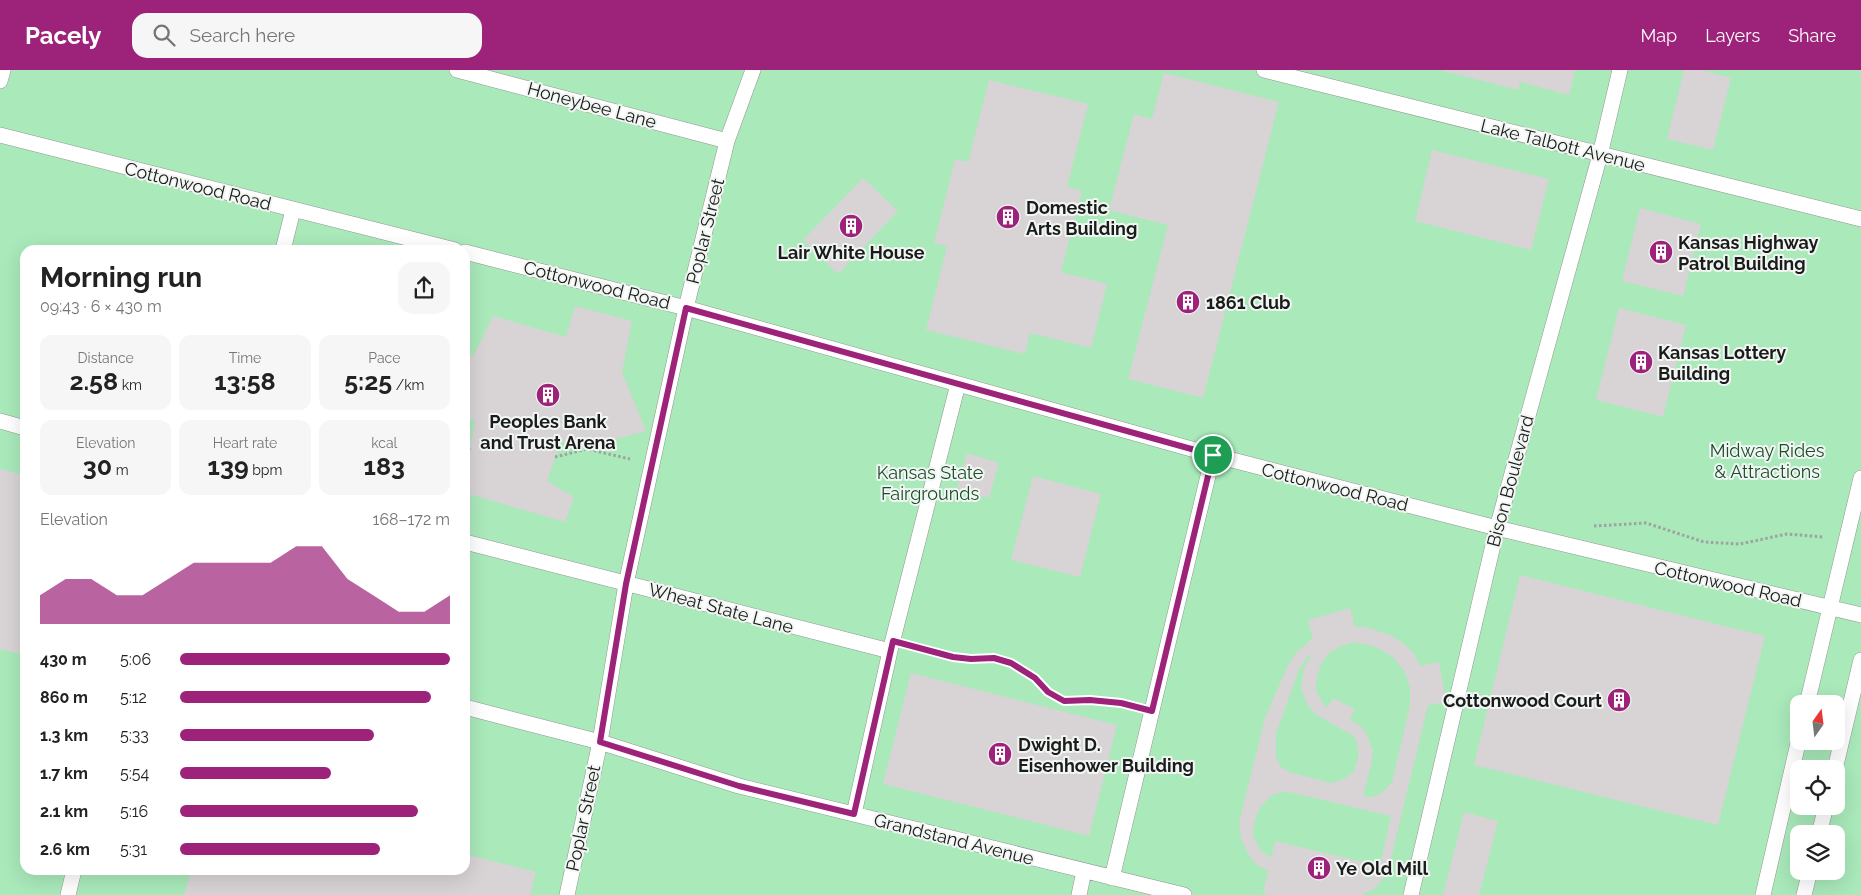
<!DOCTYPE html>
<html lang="en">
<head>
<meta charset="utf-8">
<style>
  body { margin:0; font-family:Raleway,sans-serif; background:#f6f6f6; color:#222; height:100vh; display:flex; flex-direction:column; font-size:19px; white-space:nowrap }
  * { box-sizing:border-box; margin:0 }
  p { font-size:16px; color:#767676 }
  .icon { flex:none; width:28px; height:28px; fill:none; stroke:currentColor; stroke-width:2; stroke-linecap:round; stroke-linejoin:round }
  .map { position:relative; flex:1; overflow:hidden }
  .details { position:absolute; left:20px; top:175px; width:450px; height:630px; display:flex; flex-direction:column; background:#fff; border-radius:15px; box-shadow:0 5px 20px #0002 }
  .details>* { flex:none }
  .needle { width:32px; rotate:14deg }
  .controls { position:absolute; left:1790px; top:625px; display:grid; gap:10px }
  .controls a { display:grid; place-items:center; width:55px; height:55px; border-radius:10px; background:#fff; box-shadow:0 5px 20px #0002; font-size:25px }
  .pin { position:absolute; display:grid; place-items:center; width:42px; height:42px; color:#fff; margin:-21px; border:2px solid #fff; border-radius:50%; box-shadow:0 1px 5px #0007 }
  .round { display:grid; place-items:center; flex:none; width:52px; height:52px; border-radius:15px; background:#f6f6f6 }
  .head { display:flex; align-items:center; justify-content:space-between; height:85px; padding:0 20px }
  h1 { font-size:28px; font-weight:700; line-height:38px }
  .metrics { display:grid; grid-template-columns:repeat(3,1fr); gap:8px; height:85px; padding:5px 20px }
  .metrics div { display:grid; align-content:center; border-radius:12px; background:#f6f6f6; text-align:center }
  .metrics b { font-size:25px; font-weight:700 }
  .metrics small { font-size:14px; font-weight:400 }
  .metrics p { font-size:14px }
  .chart { height:140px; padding:10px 20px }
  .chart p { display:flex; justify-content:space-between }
  .chart svg { width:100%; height:90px; margin-top:5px; fill:#9d227a; opacity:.7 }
  ul { padding:0 20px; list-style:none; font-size:16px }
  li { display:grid; grid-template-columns:80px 60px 1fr; align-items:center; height:38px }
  li i { height:12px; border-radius:6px; background:#9d227a }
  header { display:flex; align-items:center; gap:30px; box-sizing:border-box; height:70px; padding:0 25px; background:#9d227a; color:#fff }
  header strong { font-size:24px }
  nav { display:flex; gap:28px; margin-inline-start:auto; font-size:18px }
  .search { width:350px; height:45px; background:#f6f6f6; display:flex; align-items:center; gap:12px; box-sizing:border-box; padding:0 18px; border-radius:15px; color:#767676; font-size:19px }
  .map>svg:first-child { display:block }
  .green { fill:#a9e9ba; fill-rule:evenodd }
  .building { fill:#d8d4d6; fill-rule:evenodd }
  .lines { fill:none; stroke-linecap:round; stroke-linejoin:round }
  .lane-casing { stroke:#939694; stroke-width:16 }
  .path { stroke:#9fa2a0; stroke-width:3; stroke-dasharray:2.5 2.5; stroke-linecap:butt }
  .lane { stroke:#fff; stroke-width:15 }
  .route-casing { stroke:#fff; stroke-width:10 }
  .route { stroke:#9d227a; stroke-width:6 }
  .labels { text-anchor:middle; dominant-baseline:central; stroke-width:4; stroke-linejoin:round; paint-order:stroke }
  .street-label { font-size:18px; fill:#1a1c1b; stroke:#f2f6f3 }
  .poi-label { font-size:18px; font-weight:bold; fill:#1a1c1b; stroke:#f2f6f3; text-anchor:start }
  .park-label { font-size:18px; fill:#1a4d2c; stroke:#f2f6f3 }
</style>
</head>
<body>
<header>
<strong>Pacely</strong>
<div class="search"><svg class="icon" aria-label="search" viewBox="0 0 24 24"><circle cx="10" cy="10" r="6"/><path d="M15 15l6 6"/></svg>Search here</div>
<nav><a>Map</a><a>Layers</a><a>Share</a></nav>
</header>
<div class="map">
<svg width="1861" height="825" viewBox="0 0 1861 825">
  <rect width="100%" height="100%" fill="#f2f6f3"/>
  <path class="green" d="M 0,0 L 1861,0 L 1861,825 L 0,825 ZM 25,180 L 465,180 L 465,800 L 25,800 ZM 1799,634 L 1836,634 L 1836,671 L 1799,671 ZM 1799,699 L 1836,699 L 1836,736 L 1799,736 ZM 1799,764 L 1836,764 L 1836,801 L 1799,801 Z"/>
  <path class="building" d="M 1440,0 L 1575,0 L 1569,25 L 1520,12 L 1518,20 Z
    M 1684,0 L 1701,0 L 1731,8 L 1713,80 L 1667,69 Z
    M 1164,3 L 1279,32 L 1203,328 L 1128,309 L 1168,155 L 1109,140 L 1134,44 L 1152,49 Z
    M 989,10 L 1088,34 L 1067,117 L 1082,121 L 1061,202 L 1107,214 L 1091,278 L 1030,263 L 1025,284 L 926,260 L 947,176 L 934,173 L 955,89 L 968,92 Z
    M 1432,80 L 1549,109 L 1531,180 L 1415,151 Z
    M 863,108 L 898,141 L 838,204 L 803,170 Z
    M 1640,138 L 1701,154 L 1683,226 L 1622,211 Z
    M 575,236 L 632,251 L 622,302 L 646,361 L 589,376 L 561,371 L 547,411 L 574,427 L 565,452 L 465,423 L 465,394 L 467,394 L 475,350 L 465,348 L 465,275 L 473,287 L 493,246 L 566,267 Z
    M 1619,238 L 1686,255 L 1663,347 L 1596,330 Z
    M 967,383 L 999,393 L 989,428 L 957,418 Z
    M 0,399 L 25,405 L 25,585 L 0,579 Z
    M 1033,406 L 1101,424 L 1080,507 L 1011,490 Z
    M 1520,505 L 1765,566 L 1718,755 L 1474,695 Z
    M 1350,538 L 1355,557 L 1366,557 L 1390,565 L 1404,574 L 1414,584 L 1420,596 L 1439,592 L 1446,632 L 1428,635 L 1388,801 L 1376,818 L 1364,823 L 1363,825 L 1271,825 L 1263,823 L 1268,801 L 1256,794 L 1248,784 L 1241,769 L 1239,752 L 1265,648 L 1289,593 L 1296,583 L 1313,568 L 1308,550 ZM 1354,572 L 1374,576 L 1393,587 L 1405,602 L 1410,617 L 1410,635 L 1392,712 L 1383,722 L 1373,727 L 1363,726 L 1371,695 L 1373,682 L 1368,667 L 1361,656 L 1350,650 L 1355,639 L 1333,628 L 1327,638 L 1320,629 L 1316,620 L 1316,610 L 1321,594 L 1328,584 L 1340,576 ZM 1309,585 L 1311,586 L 1304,598 L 1301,619 L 1307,634 L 1315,644 L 1354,666 L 1358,676 L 1358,689 L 1354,701 L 1345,709 L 1331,713 L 1289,702 L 1280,696 L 1276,687 L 1276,664 L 1299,599 ZM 1282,722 L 1289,722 L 1391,746 L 1380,795 L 1375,804 L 1367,810 L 1371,794 L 1275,771 L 1271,788 L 1260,780 L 1253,766 L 1254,753 L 1260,737 L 1272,725 Z
    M 911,603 L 1117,655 L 1089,766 L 883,714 Z
    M 1464,742 L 1498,751 L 1479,825 L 1443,825 Z
    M 465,784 L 536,802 L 530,825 L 184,825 L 191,800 L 465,800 Z"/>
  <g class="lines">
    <g class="lane-casing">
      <path id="lane" d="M 457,0 L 727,71
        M 1264,0 L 1861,149
        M 0,11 L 3,0
        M 0,65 L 455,180
        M 283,180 L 293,140
        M 465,182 L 686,238 L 1213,385 L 1497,458 L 1861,545
        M 0,351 L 25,358
        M 465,472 L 890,581
        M 1807,634 L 1861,408
        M 465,637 L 600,672 L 739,716 L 1184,825
        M 1835,699 L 1861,590
        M 854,744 L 890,581 L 958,314
        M 1819,764 L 1826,736
        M 1112,808 L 1213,385
        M 68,825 L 74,800
        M 567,825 L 600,672 L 626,514 L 686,238 L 727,71 L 753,0
        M 1079,825 L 1084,801
        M 1411,825 L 1497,458 L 1600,85 L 1620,0
        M 1763,825 L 1799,669
        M 1804,825 L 1810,801"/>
    </g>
    <path class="path" d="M 465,375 L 470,380
      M 555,387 L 587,379 L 630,389
      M 1594,456 L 1646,453 L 1704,472 L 1740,474 L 1787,464 L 1823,467
      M 915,577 L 953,587 L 971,589 L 994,589 L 1011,593 L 1035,608 L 1048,622 L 1064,631 L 1090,630 L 1129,635"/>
    <use href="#lane" class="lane"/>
  </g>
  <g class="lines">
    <g class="route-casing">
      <path id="route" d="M 686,238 L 1213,385 L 1152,641 L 1121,633 L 1090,630 L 1064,631 L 1048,622 L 1035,608 L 1011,593 L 994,588 L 971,589 L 953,587 L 893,571 L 854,744 L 739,716 L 600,672 L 626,514 Z"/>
    </g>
    <use href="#route" class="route"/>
  </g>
  <defs>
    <g id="building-disc" transform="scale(1.25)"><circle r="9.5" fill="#9d227a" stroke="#f2f6f3"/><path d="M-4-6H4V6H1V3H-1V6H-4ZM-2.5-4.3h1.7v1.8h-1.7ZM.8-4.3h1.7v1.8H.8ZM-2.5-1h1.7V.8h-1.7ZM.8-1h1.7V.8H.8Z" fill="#fff"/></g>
  </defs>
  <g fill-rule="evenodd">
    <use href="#building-disc" x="1008" y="147"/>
    <use href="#building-disc" x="851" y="156"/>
    <use href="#building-disc" x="1661" y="182"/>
    <use href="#building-disc" x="1188" y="232"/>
    <use href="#building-disc" x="1641" y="292"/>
    <use href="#building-disc" x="548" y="325"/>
    <use href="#building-disc" x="1619" y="630"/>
    <use href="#building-disc" x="1000" y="684"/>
    <use href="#building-disc" x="1319" y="798"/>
  </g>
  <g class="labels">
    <g class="street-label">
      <text transform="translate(592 35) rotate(15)">Honeybee Lane</text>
      <text transform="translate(1563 75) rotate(14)">Lake Talbott Avenue</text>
      <text transform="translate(198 116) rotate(14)">Cottonwood Road</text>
      <text transform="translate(705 161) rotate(-76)">Poplar Street</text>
      <text transform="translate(597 215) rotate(14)">Cottonwood Road</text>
      <text transform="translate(1510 411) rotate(-75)">Bison Boulevard</text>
      <text transform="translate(1335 417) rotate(14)">Cottonwood Road</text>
      <text transform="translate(1728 514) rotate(13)">Cottonwood Road</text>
      <text transform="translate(721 538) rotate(15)">Wheat State Lane</text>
      <text transform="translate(583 748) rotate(-78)">Poplar Street</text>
      <text transform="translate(954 769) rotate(14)">Grandstand Avenue</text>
    </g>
    <g class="poi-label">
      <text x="1026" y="137">Domestic<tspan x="1026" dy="21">Arts Building</tspan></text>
      <text x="1678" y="172">Kansas Highway<tspan x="1678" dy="21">Patrol Building</tspan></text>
      <text x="851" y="182" text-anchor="middle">Lair White House</text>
      <text x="1206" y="232">1861 Club</text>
      <text x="1658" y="282">Kansas Lottery<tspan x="1658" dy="21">Building</tspan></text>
      <text x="548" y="351" text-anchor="middle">Peoples Bank<tspan x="548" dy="21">and Trust Arena</tspan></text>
      <text x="1602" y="630" text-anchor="end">Cottonwood Court</text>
      <text x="1018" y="674">Dwight D.<tspan x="1018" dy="21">Eisenhower Building</tspan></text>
      <text x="1336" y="798">Ye Old Mill</text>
    </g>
    <g class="park-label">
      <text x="1767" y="380">Midway Rides<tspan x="1767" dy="21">&amp; Attractions</tspan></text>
      <text x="930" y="402">Kansas State<tspan x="930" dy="21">Fairgrounds</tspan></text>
    </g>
  </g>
</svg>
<div class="controls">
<a><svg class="needle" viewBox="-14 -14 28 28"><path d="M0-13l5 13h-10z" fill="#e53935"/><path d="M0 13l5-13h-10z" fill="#767676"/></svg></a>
<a><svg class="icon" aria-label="locate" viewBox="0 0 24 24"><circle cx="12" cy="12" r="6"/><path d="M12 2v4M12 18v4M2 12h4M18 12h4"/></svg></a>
<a><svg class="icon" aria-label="layers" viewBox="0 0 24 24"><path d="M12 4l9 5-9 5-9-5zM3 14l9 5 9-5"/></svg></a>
</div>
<div class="pin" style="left:1213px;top:385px;background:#1e9e55"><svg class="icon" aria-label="arrive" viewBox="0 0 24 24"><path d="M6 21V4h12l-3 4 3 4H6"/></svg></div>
<section class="details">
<div class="head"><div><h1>Morning run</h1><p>09:43 · 6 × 430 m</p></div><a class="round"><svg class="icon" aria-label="share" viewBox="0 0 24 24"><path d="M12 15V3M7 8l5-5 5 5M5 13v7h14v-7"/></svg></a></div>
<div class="metrics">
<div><p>Distance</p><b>2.58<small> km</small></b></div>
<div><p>Time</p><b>13:58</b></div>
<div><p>Pace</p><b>5:25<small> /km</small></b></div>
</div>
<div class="metrics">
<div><p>Elevation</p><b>30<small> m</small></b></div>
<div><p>Heart rate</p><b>139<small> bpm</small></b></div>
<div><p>kcal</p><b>183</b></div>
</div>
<div class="chart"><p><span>Elevation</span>168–172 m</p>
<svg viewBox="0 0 160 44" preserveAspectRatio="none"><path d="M0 44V30L10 22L20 22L30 30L40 30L50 22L60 14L70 14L80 14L90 14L100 6L110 6L120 22L130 30L140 38L150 38L160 30V44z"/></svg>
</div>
<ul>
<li><b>430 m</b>5:06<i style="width:100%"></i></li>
<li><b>860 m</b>5:12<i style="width:93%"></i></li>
<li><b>1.3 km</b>5:33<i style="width:72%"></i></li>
<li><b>1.7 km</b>5:54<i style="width:56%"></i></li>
<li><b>2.1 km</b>5:16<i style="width:88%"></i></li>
<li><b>2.6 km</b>5:31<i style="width:74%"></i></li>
</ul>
</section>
</div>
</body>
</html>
